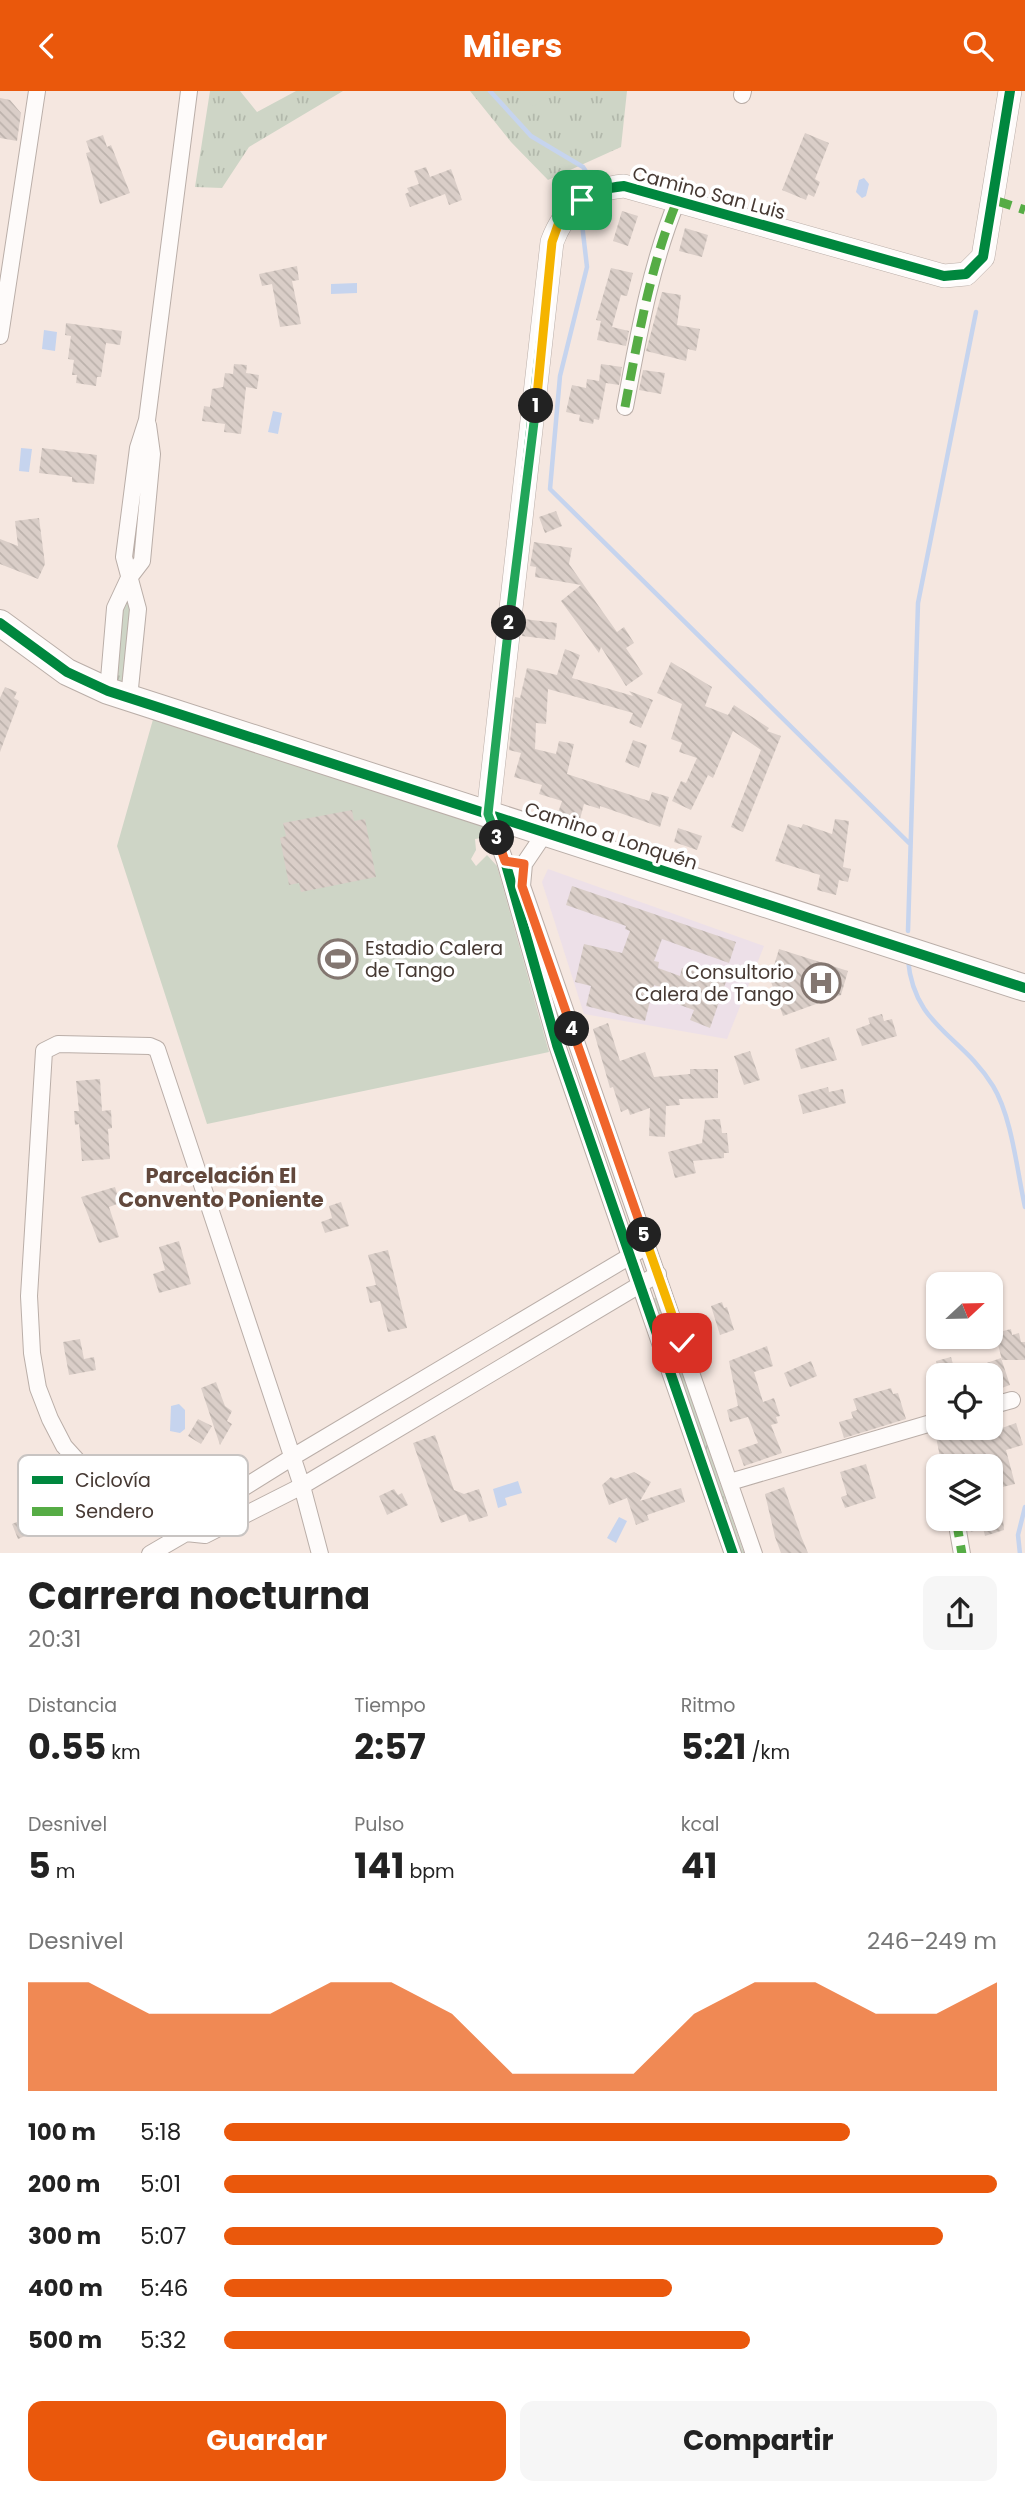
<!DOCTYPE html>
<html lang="es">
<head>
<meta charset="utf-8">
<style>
  body { margin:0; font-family:Poppins,sans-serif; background:#f6f6f6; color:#222; height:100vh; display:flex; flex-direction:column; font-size:26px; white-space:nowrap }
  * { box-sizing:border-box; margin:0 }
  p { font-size:23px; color:#767676 }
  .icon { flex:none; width:38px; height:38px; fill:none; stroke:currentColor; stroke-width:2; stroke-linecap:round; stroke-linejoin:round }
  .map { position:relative; height:1462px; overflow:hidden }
  .drawer { display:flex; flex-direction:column; background:#fff; flex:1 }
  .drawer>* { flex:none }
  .needle { width:46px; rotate:68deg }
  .fabs { position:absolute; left:926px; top:1181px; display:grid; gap:14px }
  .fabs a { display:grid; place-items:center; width:77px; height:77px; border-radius:14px; background:#fff; box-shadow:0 2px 5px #0004; font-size:35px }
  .pin { position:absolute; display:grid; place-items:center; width:60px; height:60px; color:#fff; margin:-30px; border-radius:14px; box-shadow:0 4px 10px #0006 }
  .km { position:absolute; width:35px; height:35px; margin:-18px; border-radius:50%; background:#222; color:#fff; font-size:19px; line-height:35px; text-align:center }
  .round { display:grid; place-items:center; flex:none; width:74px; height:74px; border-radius:14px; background:#f6f6f6 }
  .headline { display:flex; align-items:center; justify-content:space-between; height:119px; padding:0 28px }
  h1 { font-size:38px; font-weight:700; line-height:52px }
  .stats { display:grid; grid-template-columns:repeat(3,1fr); gap:10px; height:119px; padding:7px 28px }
  .stats div { display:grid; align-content:center }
  .stats b { font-size:35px; font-weight:700 }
  .stats small { font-size:19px; font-weight:400 }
  .stats p { font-size:19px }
  .chart { height:196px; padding:14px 28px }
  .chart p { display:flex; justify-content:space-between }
  .chart svg { width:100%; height:126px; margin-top:7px; fill:#ea580c; opacity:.7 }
  .cta { display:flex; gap:14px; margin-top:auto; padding:14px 28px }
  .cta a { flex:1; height:80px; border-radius:14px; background:#ea580c; color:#fff; font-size:28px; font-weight:700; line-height:80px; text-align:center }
  .cta a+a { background:#f6f6f6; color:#222 }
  ul { padding:0 28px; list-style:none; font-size:23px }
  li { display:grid; grid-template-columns:112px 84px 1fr; align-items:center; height:52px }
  li i { height:18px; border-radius:9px; background:#ea580c }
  header { display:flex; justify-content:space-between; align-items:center; height:91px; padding:0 28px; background:#ea580c; color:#fff; font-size:32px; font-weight:700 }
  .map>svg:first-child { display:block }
  .education { fill:#ede0e8 }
  .grass { fill:url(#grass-tufts) }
  .pitch { fill:#ced5c6 }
  .water { fill:#c6d4ee }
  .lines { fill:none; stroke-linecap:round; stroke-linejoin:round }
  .stream { stroke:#c6d4ee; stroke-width:4.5 }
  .building { fill:url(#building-back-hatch) }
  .street-casing { stroke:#baaea8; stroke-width:18 }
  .secondary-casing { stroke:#baaea8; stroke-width:24 }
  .primary-casing { stroke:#baaea8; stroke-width:28 }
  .street { stroke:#fefbfa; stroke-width:16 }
  .secondary { stroke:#fefbfa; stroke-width:23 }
  .primary { stroke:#fefbfa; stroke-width:26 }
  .quiet { stroke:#56ac45; stroke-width:9; stroke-dasharray:18 9; stroke-linecap:butt }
  .cycleway-casing { stroke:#fff; stroke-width:15 }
  .cycleway { stroke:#00873e; stroke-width:10 }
  .split-1-casing { stroke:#fff; stroke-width:14 }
  .split-2-casing { stroke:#fff; stroke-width:14 }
  .split-3-casing { stroke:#fff; stroke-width:14 }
  .split-4-casing { stroke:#fff; stroke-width:14 }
  .split-5-casing { stroke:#fff; stroke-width:14 }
  .split-6-casing { stroke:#fff; stroke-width:14 }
  .split-1 { stroke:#f5b400; stroke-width:9 }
  .split-2 { stroke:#22a559; stroke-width:9 }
  .split-3 { stroke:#22a559; stroke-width:9 }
  .split-4 { stroke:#f0652b; stroke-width:9 }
  .split-5 { stroke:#f0652b; stroke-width:9 }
  .split-6 { stroke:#f5b400; stroke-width:9 }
  .labels { text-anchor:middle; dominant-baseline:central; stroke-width:7; stroke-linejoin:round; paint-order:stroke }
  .street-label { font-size:19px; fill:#463933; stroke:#fff }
  .poi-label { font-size:19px; fill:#463933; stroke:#fff; text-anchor:start }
  .neighbourhood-label { font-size:21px; font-weight:bold; fill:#62483c; stroke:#fff }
  .key { fill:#fff; stroke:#c8c4c2; stroke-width:2 }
  .key-label { font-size:19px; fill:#463933 }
</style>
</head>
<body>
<header><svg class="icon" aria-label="back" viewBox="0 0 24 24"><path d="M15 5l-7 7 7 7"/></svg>Milers<svg class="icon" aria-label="search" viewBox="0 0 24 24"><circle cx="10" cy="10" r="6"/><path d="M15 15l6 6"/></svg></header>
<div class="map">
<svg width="1025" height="1463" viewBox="0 0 1025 1463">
  <defs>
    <pattern id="grass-tufts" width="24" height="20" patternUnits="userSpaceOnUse" patternTransform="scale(1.75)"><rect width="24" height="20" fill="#ced5c6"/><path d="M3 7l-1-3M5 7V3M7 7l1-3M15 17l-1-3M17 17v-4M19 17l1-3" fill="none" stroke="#b2b8ab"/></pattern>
    <pattern id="building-back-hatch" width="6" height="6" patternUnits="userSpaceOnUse" patternTransform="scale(1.75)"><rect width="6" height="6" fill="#dacec8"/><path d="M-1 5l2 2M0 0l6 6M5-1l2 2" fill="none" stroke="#bcb2ac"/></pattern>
  </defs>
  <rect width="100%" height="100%" fill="#f5e7e0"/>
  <path class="education" d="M 548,778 L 764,855 L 727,948 L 584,923 L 542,791 Z"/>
  <path class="grass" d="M 210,0 L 240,0 L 257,21 L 296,0 L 343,0 L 249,56 L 222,97 L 195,96 Z
    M 470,0 L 627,0 L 621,56 L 548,89 L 511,51 Z
    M 129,497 L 135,519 L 126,591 L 112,589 L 121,517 Z
    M 657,1206 L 744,1462 L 737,1462 L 650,1209 Z"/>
  <path class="pitch" d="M 520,0 L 553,0 L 533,16 Z
    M 154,625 L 478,730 L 486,737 L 482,747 L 475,748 L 476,759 L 471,768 L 476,775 L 487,764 L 497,775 L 549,961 L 207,1033 L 117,755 Z"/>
  <path class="water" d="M 864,87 L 869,93 L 866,105 L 862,107 L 856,101 L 859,89 Z
    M 357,192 L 357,202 L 331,203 L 331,193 Z
    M 44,239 L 57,241 L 55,260 L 42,258 Z
    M 273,320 L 282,322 L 278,343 L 268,341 Z
    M 21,357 L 32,358 L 29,381 L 19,380 Z
    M 179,1313 L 185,1319 L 185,1338 L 180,1342 L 170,1340 L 171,1315 Z
    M 518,1390 L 522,1402 L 505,1407 L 507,1414 L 498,1417 L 493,1398 Z
    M 619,1426 L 627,1430 L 616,1452 L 607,1447 Z"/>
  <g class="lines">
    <path class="stream" d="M 490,0 L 531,45 L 583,76 L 593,91
      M 601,116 L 582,133 L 587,176 L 560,285 L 550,398 L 909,752
      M 908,840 L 918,512 L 976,221
      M 908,869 C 914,936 962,944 993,995 C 1012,1026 1017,1080 1025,1116
      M 1020,1463 L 1018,1444 L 1025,1416"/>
  </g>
  <path class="building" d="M 0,7 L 10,9 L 21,22 L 17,50 L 0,47 Z
    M 805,42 L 829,52 L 815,88 L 820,91 L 814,106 L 808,103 L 806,109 L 782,99 Z
    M 103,44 L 107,56 L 111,54 L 130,102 L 100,113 L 86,62 L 90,61 L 86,50 Z
    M 426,76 L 430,86 L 451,78 L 462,109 L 449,114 L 445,103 L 410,116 L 405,103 L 409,101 L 407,97 L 419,93 L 414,80 Z
    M 622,120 L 638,125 L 628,155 L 613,150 Z
    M 685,137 L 708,144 L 702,166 L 679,160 Z
    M 297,175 L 299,189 L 292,190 L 301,233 L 280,236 L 272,193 L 262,195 L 259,183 Z
    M 611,177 L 633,182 L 627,205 L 621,204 L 612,236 L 629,240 L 626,255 L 597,249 L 601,230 L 596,229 Z
    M 662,201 L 681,204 L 677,234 L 700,238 L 696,260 L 688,258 L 686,270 L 646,260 Z
    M 66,232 L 122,240 L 120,254 L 106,252 L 101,286 L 97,286 L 96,295 L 76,292 L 77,284 L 72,284 L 74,269 L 68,268 L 71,245 L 65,244 Z
    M 234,273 L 247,274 L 246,282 L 259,284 L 257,298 L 246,296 L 241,343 L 224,341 L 225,333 L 202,330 L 204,315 L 210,316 L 212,298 L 223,296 L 225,282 L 233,283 Z
    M 601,273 L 622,276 L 619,294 L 606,292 L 599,329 L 594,328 L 593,333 L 579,330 L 580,324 L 566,321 L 572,294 L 586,297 L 587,288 L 599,290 Z
    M 643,279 L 665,282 L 661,303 L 639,299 Z
    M 42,357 L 97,364 L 94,393 L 72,391 L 72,386 L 39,382 Z
    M 556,420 L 562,435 L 545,442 L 539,426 Z
    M 39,427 L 45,473 L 38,488 L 0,473 L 0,448 L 18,455 L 15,430 Z
    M 534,451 L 572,457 L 569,473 L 617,541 L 624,536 L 634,552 L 626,557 L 643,583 L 626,595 L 601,556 L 599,562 L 561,510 L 581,494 L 535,486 L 536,476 L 530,475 Z
    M 524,528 L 557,532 L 555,549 L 522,545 Z
    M 565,558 L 580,564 L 572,587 L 633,605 L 629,600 L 653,609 L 641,637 L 629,632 L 633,622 L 548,598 L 546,633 L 536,632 L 535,658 L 556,663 L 559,650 L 574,653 L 567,683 L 649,710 L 652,701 L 669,706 L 660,736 L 600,715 L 600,718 L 584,713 L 580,728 L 558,722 L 562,710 L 539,703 L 542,694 L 514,686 L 521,662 L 509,659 L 515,606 L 520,607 L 527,577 L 557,584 Z
    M 671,571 L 712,596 L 705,615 L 728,624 L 734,614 L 769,637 L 767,640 L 781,645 L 743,741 L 731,736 L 761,659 L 733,640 L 713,687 L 708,684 L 691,719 L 672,710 L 681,690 L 686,692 L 697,667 L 679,661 L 682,652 L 671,648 L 682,613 L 657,602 Z
    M 5,596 L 17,601 L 14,607 L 19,610 L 0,661 L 0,607 Z
    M 633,649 L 647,654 L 639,677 L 625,671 Z
    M 352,719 L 354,730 L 365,728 L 376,786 L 301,801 L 299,792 L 289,794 L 280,747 L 286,745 L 283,732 Z
    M 835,728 L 849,730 L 843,776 L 851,778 L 848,791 L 839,789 L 836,804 L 817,799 L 820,784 L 775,770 L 788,733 L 801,737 L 803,733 L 832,743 Z
    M 678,737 L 702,745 L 697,759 L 674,751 Z
    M 572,795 L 736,851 L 729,872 L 662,848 L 654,870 L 659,871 L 658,877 L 680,885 L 682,877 L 727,888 L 710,937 L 690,929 L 694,919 L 680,914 L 684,904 L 654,894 L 645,930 L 586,915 L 591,895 L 575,891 L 584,853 L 622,862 L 630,840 L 625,838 L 626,835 L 566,814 Z
    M 779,858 L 848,880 L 841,904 L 783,925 L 770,888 Z
    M 882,923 L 884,930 L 892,928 L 897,945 L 862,955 L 856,938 L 870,933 L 868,927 Z
    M 608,932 L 620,970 L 645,961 L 654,986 L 690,983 L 690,978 L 718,978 L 718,1007 L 679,1008 L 680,1014 L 666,1015 L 665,1046 L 649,1045 L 650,1017 L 630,1024 L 628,1018 L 621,1021 L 613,996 L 610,997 L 593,938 Z
    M 829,946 L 837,969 L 801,978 L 795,958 Z
    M 750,960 L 760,989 L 744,994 L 734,965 Z
    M 100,988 L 102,1020 L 111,1019 L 112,1037 L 108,1038 L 110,1068 L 82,1070 L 79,1033 L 75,1034 L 74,1020 L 79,1020 L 76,990 Z
    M 828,996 L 829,1001 L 843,998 L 846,1012 L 803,1023 L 798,1004 Z
    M 720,1028 L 722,1042 L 727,1042 L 729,1062 L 724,1062 L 724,1067 L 693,1070 L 696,1082 L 675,1087 L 668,1061 L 702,1052 L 705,1029 Z
    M 115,1096 L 120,1112 L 109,1116 L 119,1146 L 99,1152 L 81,1106 Z
    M 341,1111 L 349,1135 L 325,1142 L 321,1131 L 332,1127 L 329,1115 Z
    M 179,1150 L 191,1193 L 159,1202 L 153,1183 L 165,1179 L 159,1156 Z
    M 388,1159 L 407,1237 L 388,1241 L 380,1210 L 370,1212 L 366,1196 L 376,1194 L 368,1164 Z
    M 722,1211 L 724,1217 L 727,1216 L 734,1239 L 720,1244 L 711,1215 Z
    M 1011,1238 L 1012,1244 L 1019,1242 L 1021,1251 L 1025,1251 L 1025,1269 L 1002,1269 L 995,1242 Z
    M 80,1248 L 84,1268 L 94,1266 L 96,1279 L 69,1284 L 63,1251 Z
    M 767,1255 L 773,1275 L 754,1281 L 763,1311 L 774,1307 L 780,1325 L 776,1326 L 778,1332 L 771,1334 L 782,1362 L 744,1375 L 738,1359 L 758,1352 L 748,1326 L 730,1331 L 727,1319 L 738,1315 L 729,1270 Z
    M 951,1266 L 956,1284 L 940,1284 L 936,1270 Z
    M 1001,1267 L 1010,1294 L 990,1301 L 990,1284 L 985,1284 L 981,1274 Z
    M 811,1270 L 817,1285 L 790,1296 L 784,1282 Z
    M 216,1291 L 225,1315 L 232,1320 L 227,1330 L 232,1333 L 220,1354 L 201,1297 Z
    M 891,1297 L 893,1303 L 898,1302 L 906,1328 L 844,1347 L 839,1331 L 853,1327 L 851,1321 L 857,1319 L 853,1308 Z
    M 198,1328 L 212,1335 L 201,1353 L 188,1345 Z
    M 1016,1332 L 1023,1354 L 1006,1359 L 1015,1393 L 990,1399 L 990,1363 L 942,1376 L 936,1346 L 966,1337 L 986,1337 L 988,1342 Z
    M 435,1344 L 454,1399 L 464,1403 L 479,1398 L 488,1425 L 469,1431 L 466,1423 L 441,1432 L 413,1352 Z
    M 866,1373 L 876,1407 L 845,1417 L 841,1406 L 847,1404 L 840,1381 Z
    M 634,1381 L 651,1391 L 640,1410 L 681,1397 L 685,1411 L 647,1424 L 649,1429 L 636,1434 L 627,1407 L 609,1414 L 602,1394 L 611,1386 L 615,1388 Z
    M 784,1396 L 801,1445 L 808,1462 L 781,1462 L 775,1446 L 765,1403 Z
    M 394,1398 L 398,1404 L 402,1402 L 408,1414 L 387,1424 L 379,1405 Z
    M 990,1405 L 993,1405 L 1003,1428 L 1004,1439 L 985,1445 L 983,1437 L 971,1441 L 967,1428 L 990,1428 Z
    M 43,1420 L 49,1435 L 18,1448 L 12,1433 Z"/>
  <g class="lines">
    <g class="street-casing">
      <path id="street" d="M 742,4 L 743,0
        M 0,245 L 37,0
        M 625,316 C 638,247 650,176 677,110
        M 108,600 L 115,517 L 129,487 L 142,470 L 152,363 L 148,334
        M 129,607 L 138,518 L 124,466 L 138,357 L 147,329 L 189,0
        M 488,723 L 505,770 L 557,954 L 733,1463
        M 545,742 L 524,773 L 522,795 L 754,1463
        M 990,1315 L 1012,1309
        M 730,1391 L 938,1330
        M 956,1428 L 962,1463
        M 150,1463 L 186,1442 L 198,1425 L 291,1367 L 637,1161
        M 320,1463 L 302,1395 L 157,958 L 150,955 L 58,953 L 44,960 L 29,1205 L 32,1262 L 38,1297 L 50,1328 L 64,1355 L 83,1376 L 125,1409 L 186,1442 L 205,1444 L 302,1395 L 658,1183"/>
    </g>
    <g class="secondary-casing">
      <path id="secondary" d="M 488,723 L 552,151 C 564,118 588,98 624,95 L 944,185 L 966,183 L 983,166 L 1010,0"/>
    </g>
    <g class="primary-casing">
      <path id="primary" d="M 0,532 L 67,581 L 108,600 L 1025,897"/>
    </g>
    <use href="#street" class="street"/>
    <use href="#secondary" class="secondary"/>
    <use href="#primary" class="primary"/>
    <path class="quiet" d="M 994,109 L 1025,119
      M 625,316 C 638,247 650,176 677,110
      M 956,1428 L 962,1463"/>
    <g class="cycleway-casing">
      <path id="cycleway" d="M 0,532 L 67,581 L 108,600 L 1025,897
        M 733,1463 L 557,954 L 505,770 L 488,723 L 552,151 C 564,118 588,98 624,95 L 944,185 L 966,183 L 983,166 L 1010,0"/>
    </g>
    <use href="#cycleway" class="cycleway"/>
  </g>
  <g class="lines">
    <g class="split-1-casing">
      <path id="split-1" d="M 536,315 L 552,151 L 559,131 L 582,109"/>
    </g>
    <g class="split-2-casing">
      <path id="split-2" d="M 509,532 L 536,315"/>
    </g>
    <g class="split-3-casing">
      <path id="split-3" d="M 497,747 L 488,723 L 509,532"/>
    </g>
    <g class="split-4-casing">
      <path id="split-4" d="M 497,747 L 505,770 L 524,773 L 522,795 L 572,938"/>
    </g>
    <g class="split-5-casing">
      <path id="split-5" d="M 572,938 L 644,1144"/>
    </g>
    <g class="split-6-casing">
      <path id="split-6" d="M 644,1144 L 682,1252"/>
    </g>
    <use href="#split-1" class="split-1"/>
    <use href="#split-2" class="split-2"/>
    <use href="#split-3" class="split-3"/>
    <use href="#split-4" class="split-4"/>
    <use href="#split-5" class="split-5"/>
    <use href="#split-6" class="split-6"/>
  </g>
  <defs>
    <g id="stadium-ring" transform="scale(2.0125)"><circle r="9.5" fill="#fff" stroke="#837670" stroke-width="1.5"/><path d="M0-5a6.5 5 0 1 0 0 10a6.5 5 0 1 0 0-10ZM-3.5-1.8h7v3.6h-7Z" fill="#837670"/></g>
    <g id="hospital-ring" transform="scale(2.0125)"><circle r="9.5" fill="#fff" stroke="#837670" stroke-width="1.5"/><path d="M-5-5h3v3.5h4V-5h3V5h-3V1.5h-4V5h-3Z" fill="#837670"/></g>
  </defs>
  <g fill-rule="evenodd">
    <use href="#stadium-ring" x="338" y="868"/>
    <use href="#hospital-ring" x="821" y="892"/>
  </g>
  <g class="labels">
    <g class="street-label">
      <text transform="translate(709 102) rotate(15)">Camino San Luis</text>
      <text transform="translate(611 745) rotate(18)">Camino a Lonquén</text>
    </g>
    <g class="poi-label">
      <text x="365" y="857">Estadio Calera<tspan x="365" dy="22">de Tango</tspan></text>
      <text x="794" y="881" text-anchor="end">Consultorio<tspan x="794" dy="22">Calera de Tango</tspan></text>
    </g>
    <g class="neighbourhood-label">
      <text x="221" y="1084">Parcelación El<tspan x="221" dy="24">Convento Poniente</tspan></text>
    </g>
  </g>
  <rect x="18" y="1364" width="230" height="81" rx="10" class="key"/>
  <rect x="32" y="1385" width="31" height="8" fill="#00873e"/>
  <rect x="32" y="1416" width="31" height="9" fill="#56ac45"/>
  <g class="key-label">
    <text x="75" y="1396">Ciclovía</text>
    <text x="75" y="1427">Sendero</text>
  </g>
</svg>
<div class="fabs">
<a><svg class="needle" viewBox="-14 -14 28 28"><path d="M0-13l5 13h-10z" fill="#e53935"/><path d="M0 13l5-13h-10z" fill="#767676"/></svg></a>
<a><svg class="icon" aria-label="locate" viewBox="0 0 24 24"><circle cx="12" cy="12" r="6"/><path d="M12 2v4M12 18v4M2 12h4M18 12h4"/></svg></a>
<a><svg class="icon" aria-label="layers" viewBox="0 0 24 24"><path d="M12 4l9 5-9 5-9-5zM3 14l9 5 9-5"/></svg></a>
</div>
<div class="pin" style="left:582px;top:109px;background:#1e9e55"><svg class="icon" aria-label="arrive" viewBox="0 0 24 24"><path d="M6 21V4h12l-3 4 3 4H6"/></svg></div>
<div class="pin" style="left:682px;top:1252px;background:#d93025"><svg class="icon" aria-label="check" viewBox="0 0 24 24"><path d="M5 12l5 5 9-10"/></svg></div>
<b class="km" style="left:536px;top:315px">1</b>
<b class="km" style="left:509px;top:532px">2</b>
<b class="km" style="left:497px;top:747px">3</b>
<b class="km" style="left:572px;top:938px">4</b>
<b class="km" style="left:644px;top:1144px">5</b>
</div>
<section class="drawer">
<div class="headline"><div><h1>Carrera nocturna</h1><p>20:31</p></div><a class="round"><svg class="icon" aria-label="share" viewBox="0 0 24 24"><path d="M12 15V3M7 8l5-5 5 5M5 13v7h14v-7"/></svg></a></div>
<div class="stats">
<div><p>Distancia</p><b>0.55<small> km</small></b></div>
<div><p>Tiempo</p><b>2:57</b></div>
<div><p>Ritmo</p><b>5:21<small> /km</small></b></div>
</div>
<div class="stats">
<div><p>Desnivel</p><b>5<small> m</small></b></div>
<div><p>Pulso</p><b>141<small> bpm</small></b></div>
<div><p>kcal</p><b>41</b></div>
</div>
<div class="chart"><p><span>Desnivel</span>246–249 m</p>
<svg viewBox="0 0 160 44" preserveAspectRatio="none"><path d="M0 44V6L10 6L20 17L30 17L40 17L50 6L60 6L70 17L80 38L90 38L100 38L110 17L120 6L130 6L140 17L150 17L160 6V44z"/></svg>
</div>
<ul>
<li><b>100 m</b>5:18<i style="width:81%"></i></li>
<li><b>200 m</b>5:01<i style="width:100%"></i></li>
<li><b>300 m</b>5:07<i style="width:93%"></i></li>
<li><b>400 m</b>5:46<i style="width:58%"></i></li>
<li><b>500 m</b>5:32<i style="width:68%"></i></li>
</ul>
<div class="cta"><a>Guardar</a><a>Compartir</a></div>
</section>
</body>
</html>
